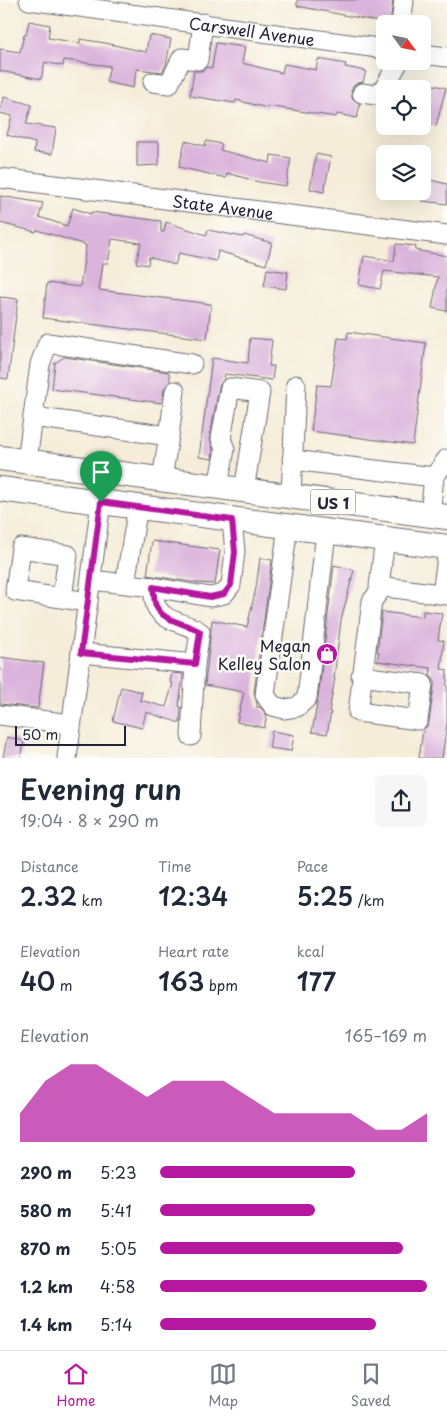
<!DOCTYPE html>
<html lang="en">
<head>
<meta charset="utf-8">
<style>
  body { margin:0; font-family:"Playpen Sans",sans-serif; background:#f6f6f7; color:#1f2937; height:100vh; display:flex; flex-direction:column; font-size:19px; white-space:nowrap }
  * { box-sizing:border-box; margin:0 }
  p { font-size:16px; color:#747a83 }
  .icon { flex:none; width:28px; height:28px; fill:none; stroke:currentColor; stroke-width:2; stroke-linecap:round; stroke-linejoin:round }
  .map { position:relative; height:758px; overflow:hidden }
  .panel { display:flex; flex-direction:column; background:#fff; flex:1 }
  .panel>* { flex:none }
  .needle { width:32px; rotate:123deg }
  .controls { position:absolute; left:376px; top:15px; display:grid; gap:10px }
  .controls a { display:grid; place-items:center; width:55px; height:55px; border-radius:8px; background:#fff; box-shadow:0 5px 20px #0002; font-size:25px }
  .scale { position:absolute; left:15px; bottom:12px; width:111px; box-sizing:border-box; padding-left:5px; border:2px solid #22223b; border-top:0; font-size:14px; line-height:18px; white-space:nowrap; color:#22223b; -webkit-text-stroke:4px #fdfcf7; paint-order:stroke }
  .pin { position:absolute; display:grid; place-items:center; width:42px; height:42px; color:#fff; margin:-51px -21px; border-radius:50% 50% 50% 0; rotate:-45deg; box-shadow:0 0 5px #0007 }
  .pin .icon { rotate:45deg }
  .round { display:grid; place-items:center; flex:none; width:52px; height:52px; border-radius:8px; background:#f6f6f7 }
  .head { display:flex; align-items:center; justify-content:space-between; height:85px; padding:0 20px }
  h1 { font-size:28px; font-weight:600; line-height:38px }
  .metrics { display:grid; grid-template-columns:repeat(3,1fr); gap:8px; height:85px; padding:5px 20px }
  .metrics div { display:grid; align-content:center }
  .metrics b { font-size:25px; font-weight:600 }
  .metrics small { font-size:14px; font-weight:400 }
  .metrics p { font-size:14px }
  .chart { height:140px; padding:10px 20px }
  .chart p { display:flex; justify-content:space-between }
  .chart svg { width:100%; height:90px; margin-top:5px; fill:#b5179e; opacity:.7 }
  ul { padding:0 20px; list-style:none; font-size:16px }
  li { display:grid; grid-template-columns:80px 60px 1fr; align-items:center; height:38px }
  li i { height:12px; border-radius:6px; background:#b5179e }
  .tabs { display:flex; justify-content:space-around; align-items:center; height:70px; border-top:1px solid #e0e1e3; background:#fff; font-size:14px; color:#747a83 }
  .tabs a { display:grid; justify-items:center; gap:2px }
  .tabs .on { color:#b5179e }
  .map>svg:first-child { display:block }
  .building { fill:#dab4dc }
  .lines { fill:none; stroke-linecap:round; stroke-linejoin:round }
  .minor-casing { stroke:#6c6972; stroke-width:21 }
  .major-casing { stroke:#6c6972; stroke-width:26 }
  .minor { stroke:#fff; stroke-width:19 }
  .major { stroke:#fff; stroke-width:24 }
  .route-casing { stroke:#fff; stroke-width:10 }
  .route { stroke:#b5179e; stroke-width:6 }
  .labels { text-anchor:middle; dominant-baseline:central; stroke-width:5; stroke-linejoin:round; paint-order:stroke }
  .shield { fill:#fdfcf7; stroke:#646373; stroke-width:1 }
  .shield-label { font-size:15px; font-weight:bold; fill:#22223b }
  .street-label { font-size:16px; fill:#22223b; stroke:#fdfcf7 }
  .poi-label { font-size:16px; fill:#22223b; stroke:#fdfcf7; text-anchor:end }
</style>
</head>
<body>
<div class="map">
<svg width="447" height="758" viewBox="0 0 447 758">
  <rect width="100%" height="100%" fill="#fdfcf7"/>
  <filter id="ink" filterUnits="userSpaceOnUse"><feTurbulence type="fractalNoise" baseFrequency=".02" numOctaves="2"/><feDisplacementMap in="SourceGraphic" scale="10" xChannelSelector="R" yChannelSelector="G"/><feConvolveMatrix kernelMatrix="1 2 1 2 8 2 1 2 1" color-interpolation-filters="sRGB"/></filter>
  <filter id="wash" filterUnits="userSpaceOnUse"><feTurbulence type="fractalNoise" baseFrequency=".0096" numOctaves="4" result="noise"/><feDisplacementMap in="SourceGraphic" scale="20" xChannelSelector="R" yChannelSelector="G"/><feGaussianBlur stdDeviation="1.12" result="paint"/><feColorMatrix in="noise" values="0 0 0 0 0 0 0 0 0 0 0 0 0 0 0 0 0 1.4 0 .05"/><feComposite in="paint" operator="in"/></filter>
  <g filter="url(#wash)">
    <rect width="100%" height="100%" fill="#f5edd9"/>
    <g id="blocks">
      <path class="building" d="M 297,0 L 393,0 L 390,24 L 297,6 Z
        M 29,21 L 50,25 L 48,38 L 80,43 L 80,39 L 105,43 L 146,52 L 149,35 L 171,39 L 166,65 L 162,72 L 137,69 L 133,88 L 106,82 L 110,66 L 64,60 L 63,66 L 45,62 L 41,79 L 0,71 L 0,49 L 20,52 L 24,35 L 26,35 Z
        M 216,43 L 245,47 L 242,63 L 282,73 L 284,64 L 316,70 L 318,59 L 346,64 L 345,67 L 366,71 L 363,82 L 357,83 L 353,86 L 351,91 L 352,98 L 360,104 L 357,118 L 337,114 L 336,117 L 268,106 L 267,108 L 236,100 L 235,103 L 190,96 L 194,71 L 202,71 L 207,67 L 212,68 Z
        M 422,82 L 446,88 L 436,126 L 422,123 Z
        M 4,97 L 32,105 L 26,124 L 56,128 L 52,154 L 34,152 L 35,143 L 7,135 L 12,116 L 0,113 Z
        M 185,141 L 205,146 L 206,141 L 222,144 L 220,150 L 270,163 L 271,155 L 291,158 L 286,186 L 259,182 L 227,173 L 226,178 L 179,167 Z
        M 137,142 L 159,142 L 159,165 L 137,166 Z
        M 316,154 L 331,157 L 324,192 L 310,189 Z
        M 422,178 L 447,184 L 447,204 L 422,201 Z
        M 0,196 L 43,203 L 39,217 L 67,226 L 73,208 L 91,214 L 91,212 L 161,221 L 161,232 L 164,232 L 166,222 L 206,235 L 208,230 L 243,237 L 244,235 L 272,243 L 266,265 L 218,251 L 216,261 L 179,253 L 175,265 L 149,257 L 148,265 L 136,263 L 141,243 L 112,239 L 108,263 L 103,263 L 99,290 L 211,304 L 207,339 L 43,318 L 47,283 L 80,287 L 86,245 L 37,230 L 36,232 L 0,223 Z
        M 396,244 L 416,246 L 415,250 L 447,256 L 447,311 L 432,308 L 438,277 L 384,271 L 380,289 L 359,285 L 364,256 L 394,261 Z
        M 267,269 L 288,272 L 286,289 L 264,286 Z
        M 0,297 L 18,299 L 8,379 L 0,378 Z
        M 348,332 L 426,343 L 413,445 L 311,431 L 317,385 L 331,386 L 338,338 L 347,339 Z
        M 250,338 L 272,340 L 269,366 L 274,366 L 272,380 L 225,374 L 224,379 L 219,386 L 210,437 L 213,450 L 212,459 L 199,457 L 212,358 L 248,363 Z
        M 64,357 L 168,372 L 170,375 L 170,381 L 164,389 L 162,403 L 52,389 L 55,363 Z
        M 152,541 L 220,550 L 215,584 L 198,583 L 147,575 Z
        M 260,558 L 272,560 L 254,693 L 257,703 L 257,707 L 260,707 L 267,715 L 264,728 L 237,722 L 244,692 L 205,685 L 212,620 L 247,627 L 256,588 Z
        M 334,565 L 354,570 L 341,620 L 334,678 L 335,678 L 329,712 L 331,712 L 327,734 L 312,732 L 318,699 Z
        M 423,611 L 442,613 L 438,640 L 444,641 L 441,669 L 447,670 L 447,723 L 442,758 L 419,758 L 423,730 L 427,726 L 429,722 L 434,686 L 434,680 L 430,676 L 431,668 L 377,661 L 379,652 L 377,652 L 382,612 L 423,617 Z
        M 0,657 L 44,663 L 38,708 L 0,704 Z
        M 172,673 L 183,674 L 179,706 L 181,707 L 180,723 L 146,712 L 142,728 L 113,721 L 121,687 L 142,692 L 140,700 L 166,707 L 173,683 L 170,683 Z
        M 272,731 L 294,735 L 291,751 L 269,748 Z
        M 7,737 L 24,741 L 21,758 L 3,758 Z"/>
    </g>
  </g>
  <g filter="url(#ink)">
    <use href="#blocks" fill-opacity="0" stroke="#6c6972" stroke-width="1"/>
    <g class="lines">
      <g class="minor-casing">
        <g id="minor">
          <path id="s1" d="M 29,0 L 385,49"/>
          <path d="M 401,24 L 404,0"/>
          <path d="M 422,54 L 447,57"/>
          <path d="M 153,82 L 169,84 L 182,58 L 198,60 L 203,23"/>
          <path d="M 362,93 L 376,95 L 385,87 L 399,61"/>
          <path id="s2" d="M 0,178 L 447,235"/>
          <path d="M 33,417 L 40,364 L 48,343 L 192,364"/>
          <path d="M 169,436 L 175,391"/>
          <path d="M 292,460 L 434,477"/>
          <path d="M 27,461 L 33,417 L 169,436 L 162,479"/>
          <path d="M 218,486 L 225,449 L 221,439 L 230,388 L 260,392 L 244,490"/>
          <path d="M 291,496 L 296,385"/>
          <path d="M 430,515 L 434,477 L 447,459"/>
          <path d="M 288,526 L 265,695 L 273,706 L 285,709 L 297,707 L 307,698 L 326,532"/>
          <path d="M 385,539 L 379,586 L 447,595"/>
          <path d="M 91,580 L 153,587 L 210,597 L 224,594 L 231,585 L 235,552 L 232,520"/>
          <path d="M 125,583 L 138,507"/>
          <path d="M 153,587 C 154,593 154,601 156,606 C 164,623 186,622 200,632 L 195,664"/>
          <path d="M 442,594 L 447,557"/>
          <path d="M 62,598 L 68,555 L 21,548 L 15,591 L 88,602"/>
          <path d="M 81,653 L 195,664 L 191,736"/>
          <path d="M 361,676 L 423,684 L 418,720 L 358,712 L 372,601 L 383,587"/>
          <path d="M 0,715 L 71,724"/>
          <path d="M 67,758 L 101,502"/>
        </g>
      </g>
      <g class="major-casing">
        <path id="major" d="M 0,458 L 447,517
          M 0,489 L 447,547"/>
      </g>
      <use href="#minor" class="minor"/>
      <use href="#major" class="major"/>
    </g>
  </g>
  <g class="lines" filter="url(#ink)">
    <g class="route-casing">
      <path id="route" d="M 101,502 L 232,520 L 235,552 L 231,585 L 224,594 L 210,597 L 153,587 C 154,593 154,601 156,606 C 164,623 186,622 200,632 L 195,664 L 81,653 Z"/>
    </g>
    <use href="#route" class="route"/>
  </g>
  <defs>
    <g id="shop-disc" transform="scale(1.125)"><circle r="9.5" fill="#b5179e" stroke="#fdfcf7"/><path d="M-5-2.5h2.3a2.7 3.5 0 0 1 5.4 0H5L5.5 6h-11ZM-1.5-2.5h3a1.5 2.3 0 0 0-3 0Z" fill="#fff"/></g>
  </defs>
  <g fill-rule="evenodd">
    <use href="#shop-disc" x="327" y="654"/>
  </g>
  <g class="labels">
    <rect class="shield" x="310.5" y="489.5" width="45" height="25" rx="4"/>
    <g class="shield-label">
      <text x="333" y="502">US 1</text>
    </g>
    <g class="street-label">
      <text stroke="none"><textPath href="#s1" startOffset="225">Carswell Avenue</textPath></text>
      <text stroke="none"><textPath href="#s2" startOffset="225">State Avenue</textPath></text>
    </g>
    <g class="poi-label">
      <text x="311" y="645">Megan<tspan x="311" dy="18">Kelley Salon</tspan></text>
    </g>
  </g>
</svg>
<div class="controls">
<a><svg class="needle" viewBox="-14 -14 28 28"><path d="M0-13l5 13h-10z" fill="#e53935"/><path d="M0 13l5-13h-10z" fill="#747a83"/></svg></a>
<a><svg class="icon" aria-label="locate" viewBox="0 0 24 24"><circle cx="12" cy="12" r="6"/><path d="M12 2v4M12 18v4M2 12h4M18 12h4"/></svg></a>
<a><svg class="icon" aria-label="layers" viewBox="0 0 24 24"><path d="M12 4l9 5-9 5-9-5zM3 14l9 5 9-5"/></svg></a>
</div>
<div class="scale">50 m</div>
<div class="pin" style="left:101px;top:502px;background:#1e9e55"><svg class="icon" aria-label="arrive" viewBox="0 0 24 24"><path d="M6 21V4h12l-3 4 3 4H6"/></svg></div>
</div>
<section class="panel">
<div class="head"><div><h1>Evening run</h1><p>19:04 · 8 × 290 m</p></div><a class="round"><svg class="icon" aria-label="share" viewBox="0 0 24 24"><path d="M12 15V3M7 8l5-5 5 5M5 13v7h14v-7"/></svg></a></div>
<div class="metrics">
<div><p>Distance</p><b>2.32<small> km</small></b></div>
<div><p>Time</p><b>12:34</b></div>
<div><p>Pace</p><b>5:25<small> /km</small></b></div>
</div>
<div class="metrics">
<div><p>Elevation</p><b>40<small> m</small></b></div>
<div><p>Heart rate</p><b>163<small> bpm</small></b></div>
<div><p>kcal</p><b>177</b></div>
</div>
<div class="chart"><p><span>Elevation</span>165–169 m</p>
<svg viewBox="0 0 160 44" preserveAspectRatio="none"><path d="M0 44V30L10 14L20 6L30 6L40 14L50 22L60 14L70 14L80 14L90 22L100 30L110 30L120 30L130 30L140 38L150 38L160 30V44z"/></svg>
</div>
<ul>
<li><b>290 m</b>5:23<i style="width:73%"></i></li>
<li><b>580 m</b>5:41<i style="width:58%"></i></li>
<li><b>870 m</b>5:05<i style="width:91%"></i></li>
<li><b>1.2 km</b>4:58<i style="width:100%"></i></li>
<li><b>1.4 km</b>5:14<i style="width:81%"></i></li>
</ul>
</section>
<nav class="tabs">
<a class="on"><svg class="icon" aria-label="home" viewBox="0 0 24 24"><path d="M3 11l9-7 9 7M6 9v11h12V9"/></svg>Home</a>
<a><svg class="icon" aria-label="map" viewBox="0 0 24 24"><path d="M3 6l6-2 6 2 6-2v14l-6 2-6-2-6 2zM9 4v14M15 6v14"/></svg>Map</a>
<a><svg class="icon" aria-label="saved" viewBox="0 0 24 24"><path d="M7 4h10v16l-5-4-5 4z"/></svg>Saved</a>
</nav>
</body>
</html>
